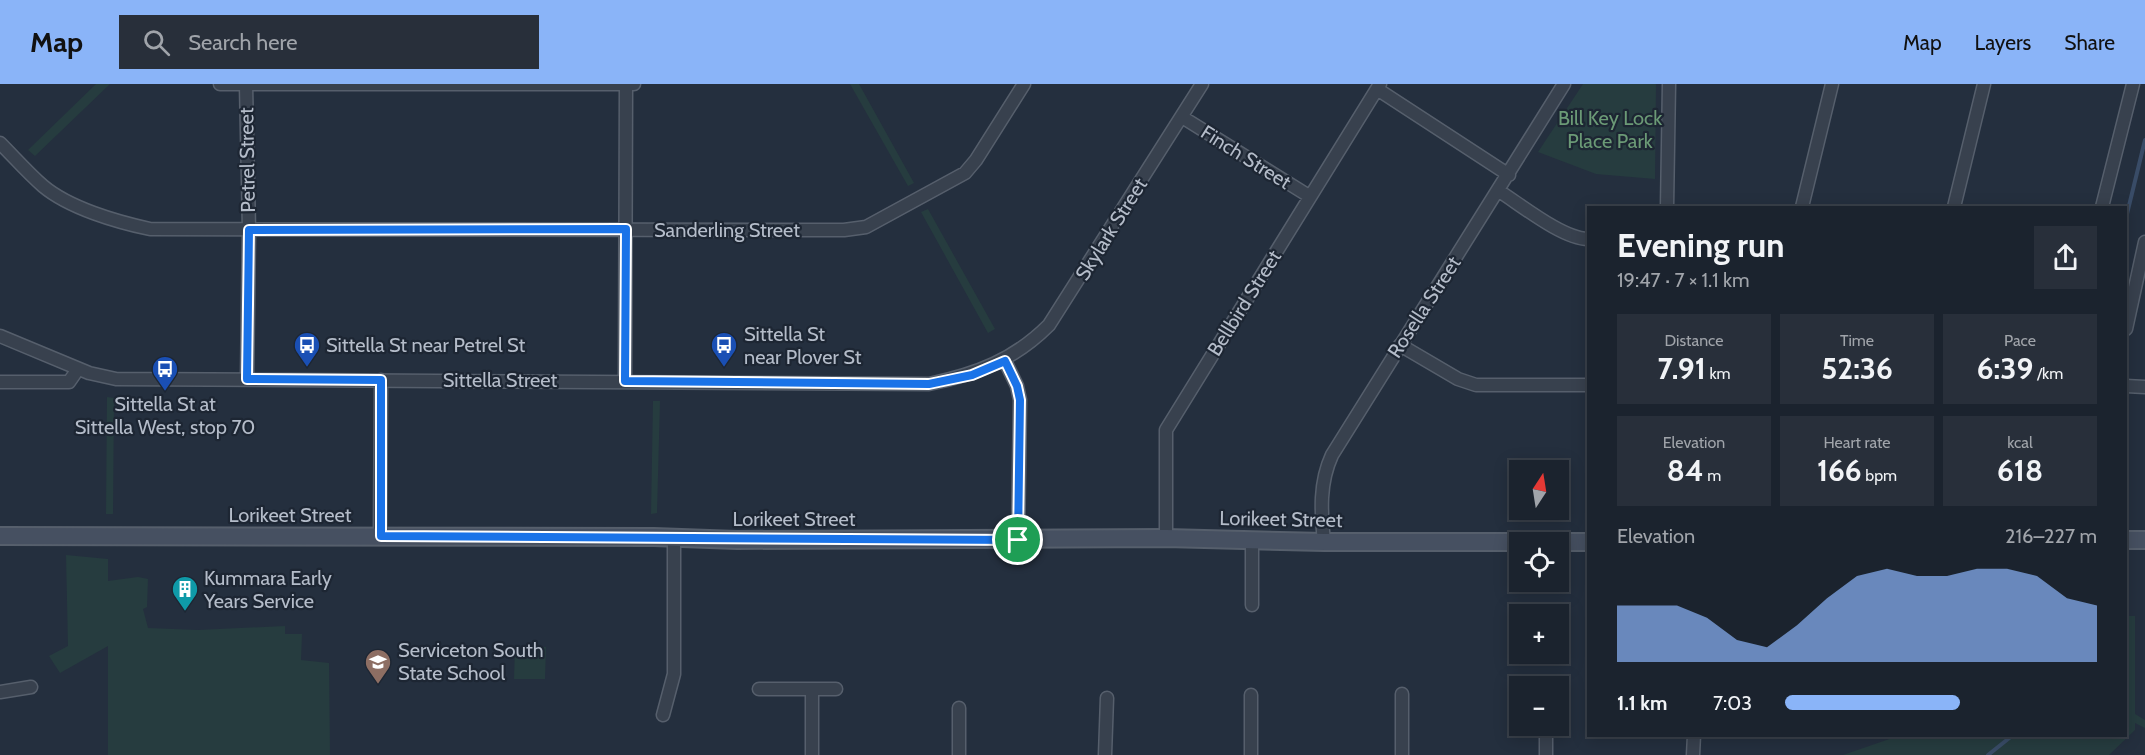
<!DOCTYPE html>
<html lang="en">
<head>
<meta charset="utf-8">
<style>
  body { margin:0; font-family:Cabin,sans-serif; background:#282f3a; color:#f1f3f6; height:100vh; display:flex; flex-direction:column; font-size:22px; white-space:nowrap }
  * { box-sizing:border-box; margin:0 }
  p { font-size:20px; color:#a0a4aa }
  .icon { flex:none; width:33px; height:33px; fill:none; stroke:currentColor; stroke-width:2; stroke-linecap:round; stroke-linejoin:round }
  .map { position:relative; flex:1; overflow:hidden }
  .drawer { position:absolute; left:1587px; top:122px; width:540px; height:531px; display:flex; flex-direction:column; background:#1b232e; border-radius:0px; box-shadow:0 3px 15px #0003,0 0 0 2px #39404a }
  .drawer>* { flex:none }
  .needle { width:39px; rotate:12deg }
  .tools { position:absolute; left:1509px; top:376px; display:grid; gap:12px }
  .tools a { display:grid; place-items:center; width:60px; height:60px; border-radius:0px; background:#1b232e; box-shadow:0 3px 15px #0003,0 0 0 2px #39404a; font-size:30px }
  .pin { position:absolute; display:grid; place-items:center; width:51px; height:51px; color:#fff; margin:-26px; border:3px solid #fff; border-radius:50%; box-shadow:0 2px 6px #0007 }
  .round { display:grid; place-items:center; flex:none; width:63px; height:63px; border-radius:0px; background:#282f3a }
  .summary { display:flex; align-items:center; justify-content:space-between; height:102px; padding:0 30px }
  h1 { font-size:33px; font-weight:700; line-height:45px }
  .stats { display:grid; grid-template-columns:repeat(3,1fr); gap:9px; height:102px; padding:6px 30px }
  .stats div { display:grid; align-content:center; border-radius:0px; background:#282f3a; text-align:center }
  .stats b { font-size:30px; font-weight:700 }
  .stats small { font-size:16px; font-weight:400 }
  .stats p { font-size:16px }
  .chart { height:168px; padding:12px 30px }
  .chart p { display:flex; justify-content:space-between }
  .chart svg { width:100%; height:108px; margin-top:6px; fill:#8ab4f8; opacity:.7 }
  ul { padding:0 30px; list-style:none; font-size:20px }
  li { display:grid; grid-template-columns:96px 72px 1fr; align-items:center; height:45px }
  li i { height:15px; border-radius:8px; background:#8ab4f8 }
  header { display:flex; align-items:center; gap:36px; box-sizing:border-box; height:84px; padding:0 30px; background:#8ab4f8; color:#111 }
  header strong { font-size:28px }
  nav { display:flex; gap:33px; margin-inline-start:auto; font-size:21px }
  .search { width:420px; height:54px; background:#282f3a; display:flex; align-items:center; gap:15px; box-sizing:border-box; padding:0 21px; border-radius:0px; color:#a0a4aa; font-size:22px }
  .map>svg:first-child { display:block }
  .green { fill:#263c3f }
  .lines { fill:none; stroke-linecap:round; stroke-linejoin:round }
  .stream { stroke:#394c67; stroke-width:4 }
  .street-casing { stroke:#565f6c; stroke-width:15 }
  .secondary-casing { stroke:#565f6c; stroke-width:20 }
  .street { stroke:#38414e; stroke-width:12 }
  .secondary { stroke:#465061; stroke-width:16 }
  .route-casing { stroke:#fff; stroke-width:12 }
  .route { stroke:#1a73e8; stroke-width:8 }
  .labels { text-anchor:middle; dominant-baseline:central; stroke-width:4.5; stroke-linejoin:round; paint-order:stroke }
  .park-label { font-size:20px; fill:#6b9a76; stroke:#1d2633 }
  .street-label { font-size:20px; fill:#b4bcc9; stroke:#1d2633 }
  .poi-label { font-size:20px; fill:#b4bcc9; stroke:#1d2633; text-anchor:start }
</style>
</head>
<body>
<header>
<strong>Map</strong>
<div class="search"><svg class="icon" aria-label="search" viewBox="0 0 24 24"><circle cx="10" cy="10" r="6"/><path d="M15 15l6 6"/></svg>Search here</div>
<nav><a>Map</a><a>Layers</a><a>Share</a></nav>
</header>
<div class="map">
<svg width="2145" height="671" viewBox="0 0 2145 671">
  <rect width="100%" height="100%" fill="#242f3e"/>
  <path class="green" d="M 96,0 L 110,0 L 35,72 L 28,66 Z
    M 850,0 L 859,0 L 914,99 L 908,102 Z
    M 1583,0 L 1656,0 L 1655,95 L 1596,90 L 1538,68 Z
    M 928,125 L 995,245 L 988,249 L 921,128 Z
    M 107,313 L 114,314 L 113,430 L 106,430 Z
    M 653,317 L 660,317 L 657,429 L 651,430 Z
    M 66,471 L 108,475 L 108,497 L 138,493 L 148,495 L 147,523 L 143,525 L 148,544 L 198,546 L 285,542 L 285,550 L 302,550 L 301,576 L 329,579 L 330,671 L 108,671 L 108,562 L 60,589 L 49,572 L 68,562 Z
    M 2126,532 L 2135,532 L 2135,630 L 2145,636 L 2145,644 L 2135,639 L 2135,646 L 2109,671 L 1843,671 L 1901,651 L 2126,651 Z
    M 515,563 L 546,563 L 545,595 L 514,595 Z"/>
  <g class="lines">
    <path class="stream" d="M 2126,134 L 2145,56
      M 1988,671 L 2013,651"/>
    <g class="street-casing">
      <path id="street" d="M 220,0 L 634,0
        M 246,1 L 249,146 L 247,295
        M 1377,5 L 1509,91
        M 1182,33 L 1309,112
        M 0,59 C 14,73 28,89 43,102 C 69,124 117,138 150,145 L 844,146 L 866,143 L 965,89 L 976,76 L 1024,0
        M 1499,107 C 1521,121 1563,155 1588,155
        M 1667,123 L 1669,0
        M 1802,123 L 1832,0
        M 1954,123 L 1984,0
        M 2102,123 L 2133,0
        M 2126,245 L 2145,158
        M 0,252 L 89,289 L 116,295 L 929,300 C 977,290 1014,276 1049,241 L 1202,0
        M 1400,261 L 1458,295 L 1476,301 L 1588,301
        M 1005,277 L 1017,302 L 1020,316 L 1018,456
        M 625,297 L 626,0
        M 0,298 L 69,298 L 78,285
        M 2126,302 L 2145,303
        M 380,452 L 381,296
        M 1166,454 L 1166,346 L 1380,0
        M 1252,456 L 1252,521
        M 1324,458 C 1321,428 1319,399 1332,371 L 1564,0
        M 759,605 L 836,605
        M 0,608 L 31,603
        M 663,631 L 674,590 L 674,454
        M 1546,642 L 1546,671
        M 812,671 L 812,606
        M 959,671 L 959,624
        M 1105,671 L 1107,614
        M 1251,671 L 1251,611
        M 1402,671 L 1402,610
        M 1693,671 L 1694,651"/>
    </g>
    <g class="secondary-casing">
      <path id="secondary" d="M 0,452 L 654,453 L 737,456 L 1166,454 L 1324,458 L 1588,458
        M 2126,456 L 2145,456"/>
    </g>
    <use href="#street" class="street"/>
    <use href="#secondary" class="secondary"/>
  </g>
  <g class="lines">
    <g class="route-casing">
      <path id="route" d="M 626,145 L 625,297 L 929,300 L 972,291 L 1005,277 L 1017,302 L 1020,316 L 1018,456 L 381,452 L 381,296 L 247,295 L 249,146 Z"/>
    </g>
    <use href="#route" class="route"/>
  </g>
  <defs>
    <g id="bus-pin" transform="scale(1.35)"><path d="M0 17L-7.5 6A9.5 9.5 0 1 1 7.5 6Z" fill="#1a4fb4" stroke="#1d2633"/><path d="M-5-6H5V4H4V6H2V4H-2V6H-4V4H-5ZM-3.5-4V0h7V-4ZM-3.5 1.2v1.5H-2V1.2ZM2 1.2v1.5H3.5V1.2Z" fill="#fff"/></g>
    <g id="building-pin" transform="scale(1.35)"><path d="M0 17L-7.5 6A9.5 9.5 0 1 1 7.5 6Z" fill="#0f9aa8" stroke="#1d2633"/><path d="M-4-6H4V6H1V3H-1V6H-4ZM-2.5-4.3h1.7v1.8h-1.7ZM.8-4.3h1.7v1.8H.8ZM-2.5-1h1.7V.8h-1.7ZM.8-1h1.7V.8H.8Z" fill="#fff"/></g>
    <g id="school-pin" transform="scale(1.35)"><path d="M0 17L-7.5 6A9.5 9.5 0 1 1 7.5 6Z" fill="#8d6e63" stroke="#1d2633"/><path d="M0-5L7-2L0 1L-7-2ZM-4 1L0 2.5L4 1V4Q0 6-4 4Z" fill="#fff"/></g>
  </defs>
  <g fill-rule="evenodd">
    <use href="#bus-pin" x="307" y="261"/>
    <use href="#bus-pin" x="724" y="261"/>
    <use href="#bus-pin" x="165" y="285"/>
    <use href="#building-pin" x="185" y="505"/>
    <use href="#school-pin" x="378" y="578"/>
  </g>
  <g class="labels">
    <g class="park-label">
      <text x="1610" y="34">Bill Key Lock<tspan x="1610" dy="23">Place Park</tspan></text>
    </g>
    <g class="street-label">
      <text transform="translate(1246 73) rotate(32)">Finch Street</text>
      <text transform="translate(247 76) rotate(-91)">Petrel Street</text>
      <text transform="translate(1111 145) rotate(-58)">Skylark Street</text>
      <text x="727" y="146">Sanderling Street</text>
      <text transform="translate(1244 219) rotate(-58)">Bellbird Street</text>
      <text transform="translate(1424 223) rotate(-57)">Rosella Street</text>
      <text x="500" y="296">Sittella Street</text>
      <text x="290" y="431">Lorikeet Street</text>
      <text x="794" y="435">Lorikeet Street</text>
      <text transform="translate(1281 435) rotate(1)">Lorikeet Street</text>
    </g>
    <g class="poi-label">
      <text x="744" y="250">Sittella St<tspan x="744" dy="23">near Plover St</tspan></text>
      <text x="326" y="261">Sittella St near Petrel St</text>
      <text x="165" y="320" text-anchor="middle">Sittella St at<tspan x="165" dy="23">Sittella West, stop 70</tspan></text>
      <text x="204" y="494">Kummara Early<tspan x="204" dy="23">Years Service</tspan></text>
      <text x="398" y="566">Serviceton South<tspan x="398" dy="23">State School</tspan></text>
    </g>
  </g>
</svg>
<div class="tools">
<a><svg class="needle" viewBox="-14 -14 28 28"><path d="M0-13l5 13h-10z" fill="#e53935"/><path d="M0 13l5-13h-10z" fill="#a0a4aa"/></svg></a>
<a><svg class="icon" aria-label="locate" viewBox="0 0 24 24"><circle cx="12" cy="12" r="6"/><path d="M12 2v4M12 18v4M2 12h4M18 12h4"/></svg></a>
<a>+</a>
<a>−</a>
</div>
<div class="pin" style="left:1018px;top:456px;background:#1e9e55"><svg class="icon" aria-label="arrive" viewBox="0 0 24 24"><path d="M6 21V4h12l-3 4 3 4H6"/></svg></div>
<section class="drawer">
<div class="summary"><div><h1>Evening run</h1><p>19:47 · 7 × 1.1 km</p></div><a class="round"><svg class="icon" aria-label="share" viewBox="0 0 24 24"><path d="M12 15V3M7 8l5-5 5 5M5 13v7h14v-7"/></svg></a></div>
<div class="stats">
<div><p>Distance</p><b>7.91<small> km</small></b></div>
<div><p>Time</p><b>52:36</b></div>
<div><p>Pace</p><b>6:39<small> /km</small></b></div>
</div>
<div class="stats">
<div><p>Elevation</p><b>84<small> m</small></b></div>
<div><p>Heart rate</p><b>166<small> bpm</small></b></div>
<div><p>kcal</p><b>618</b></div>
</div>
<div class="chart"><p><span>Elevation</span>216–227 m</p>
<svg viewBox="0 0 160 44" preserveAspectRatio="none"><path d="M0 44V21L10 21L20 21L30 26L40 35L50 38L60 29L70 18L80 9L90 6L100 9L110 9L120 6L130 6L140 9L150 18L160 21V44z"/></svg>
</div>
<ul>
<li><b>1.1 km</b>7:03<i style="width:56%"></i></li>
</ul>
</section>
</div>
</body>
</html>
